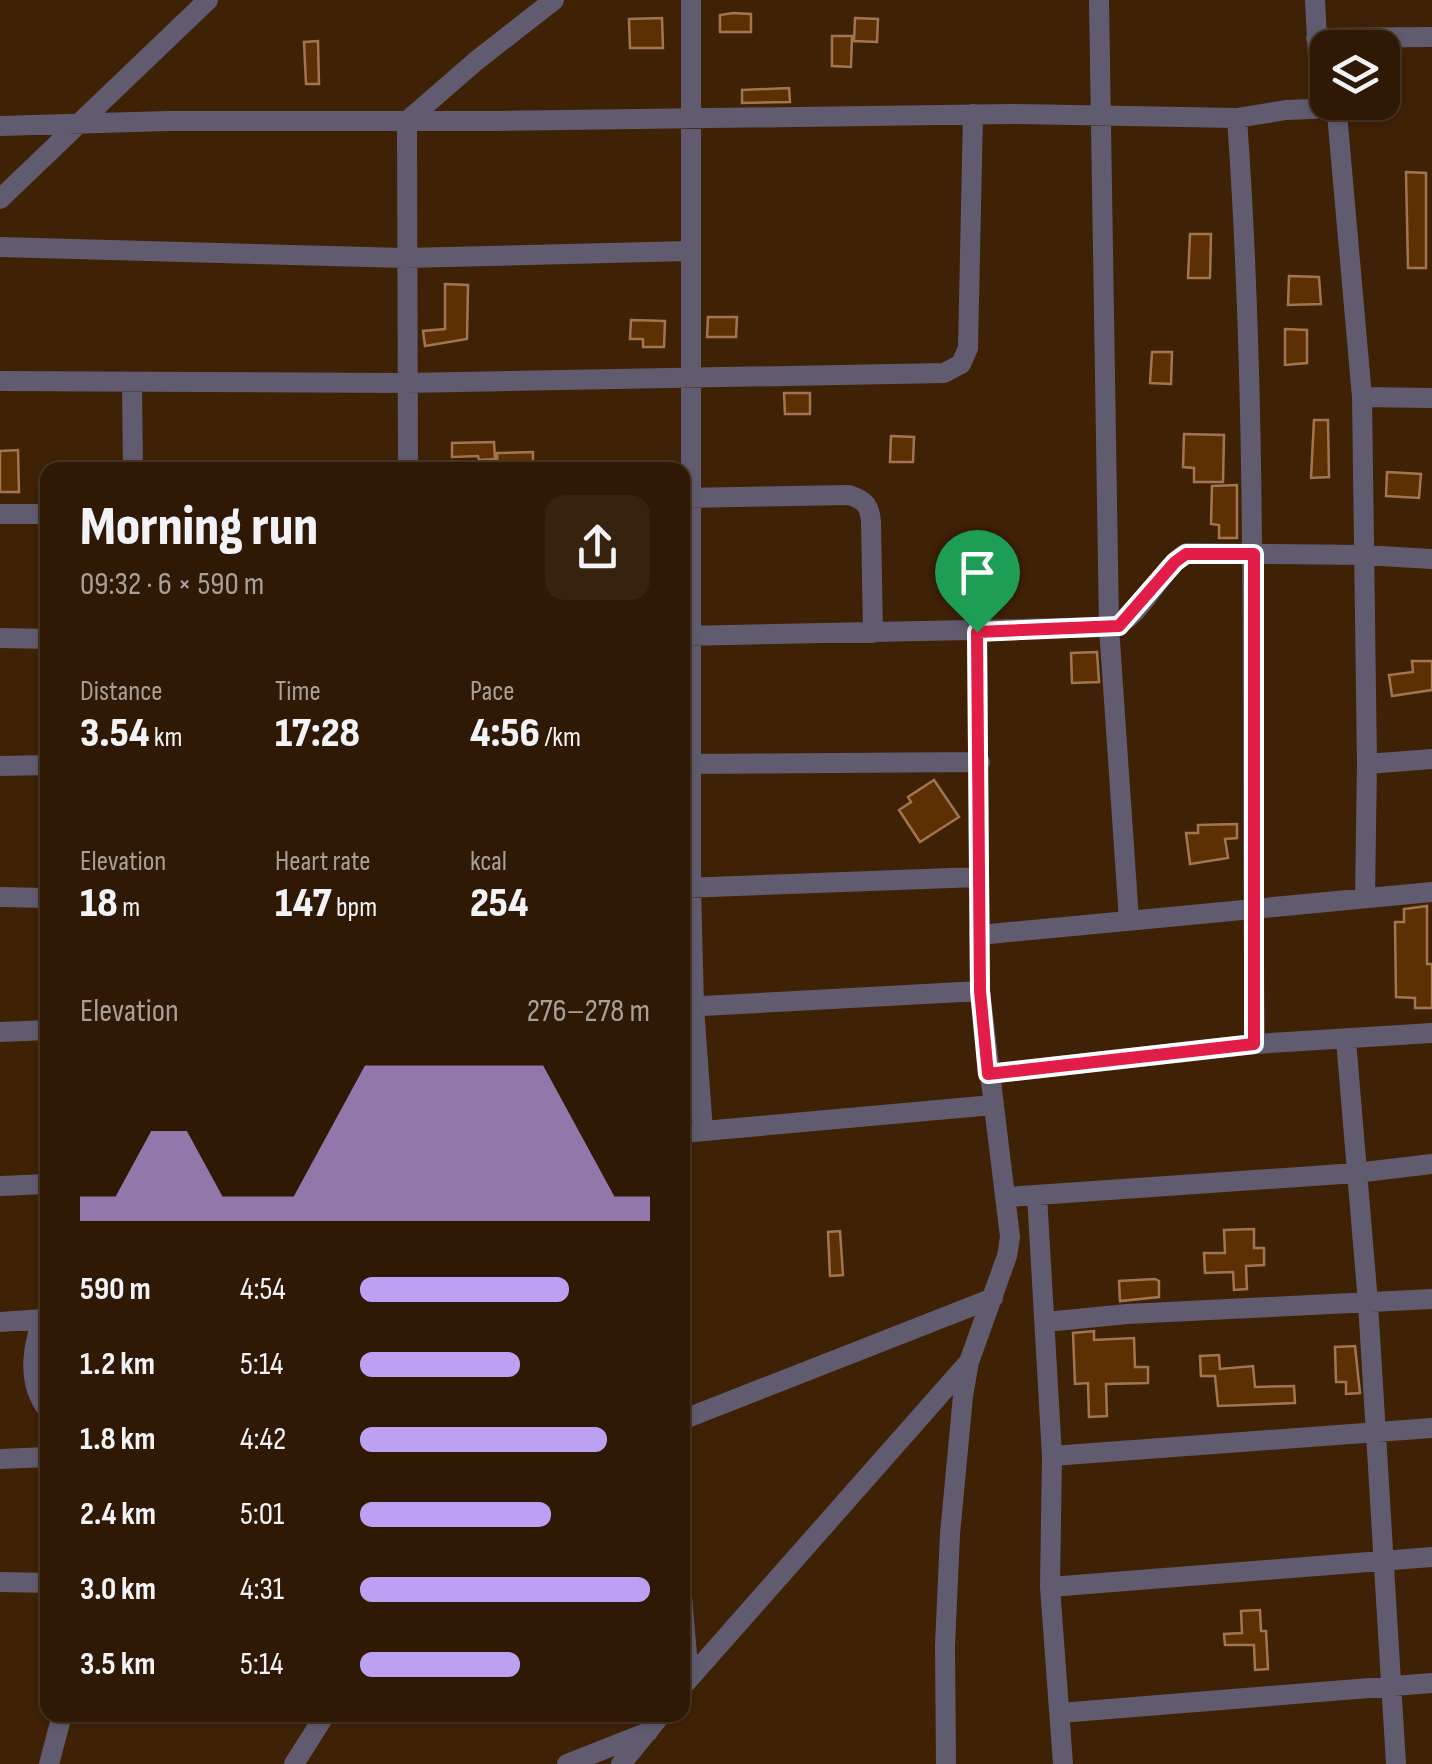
<!DOCTYPE html>
<html lang="en">
<head>
<meta charset="utf-8">
<style>
  body { margin:0; font-family:"Sofia Sans Condensed",sans-serif; background:#37220e; color:#f1f3f6; height:100vh; display:flex; flex-direction:column; font-size:38px; white-space:nowrap }
  * { box-sizing:border-box; margin:0 }
  p { font-size:32px; color:#a7a09a }
  .icon { flex:none; width:55px; height:55px; fill:none; stroke:currentColor; stroke-width:2; stroke-linecap:round; stroke-linejoin:round }
  .map { position:relative; flex:1; overflow:hidden }
  .panel { position:absolute; left:40px; top:462px; width:650px; height:1260px; display:flex; flex-direction:column; background:#2f1904; border-radius:20px; box-shadow:0 2px 8px #0004,0 0 0 2px #4a3826 }
  .panel>* { flex:none }
  .buttons { position:absolute; left:1310px; top:30px; display:grid; gap:20px }
  .buttons a { display:grid; place-items:center; width:90px; height:90px; border-radius:20px; background:#2f1904; box-shadow:0 2px 8px #0004,0 0 0 2px #4a3826; font-size:50px }
  .pin { position:absolute; display:grid; place-items:center; width:85px; height:85px; color:#fff; margin:-102px -42px; border-radius:50% 50% 50% 0; rotate:-45deg; box-shadow:0 0 10px #0007 }
  .pin .icon { rotate:45deg }
  .round { display:grid; place-items:center; flex:none; width:105px; height:105px; border-radius:20px; background:#37220e }
  .summary { display:flex; align-items:center; justify-content:space-between; height:170px; padding:0 40px }
  h1 { font-size:55px; font-weight:800; line-height:75px }
  .stats { display:grid; grid-template-columns:repeat(3,1fr); gap:15px; height:170px; padding:10px 40px }
  .stats div { display:grid; align-content:center }
  .stats b { font-size:42px; font-weight:800 }
  .stats small { font-size:28px; font-weight:400 }
  .stats p { font-size:28px }
  .chart { height:280px; padding:20px 40px }
  .chart p { display:flex; justify-content:space-between }
  .chart svg { width:100%; height:180px; margin-top:10px; fill:#bca0f2; opacity:.7 }
  ul { padding:0 40px; list-style:none; font-size:32px }
  li { display:grid; grid-template-columns:160px 120px 1fr; align-items:center; height:75px }
  li i { height:25px; border-radius:12px; background:#bca0f2 }
  .map>svg:first-child { display:block }
  .building { fill:#5c3003; stroke:#a27552; stroke-width:2.5 }
  .lines { fill:none; stroke-linecap:round; stroke-linejoin:round }
  .minor { stroke:#615b70; stroke-width:20 }
  .route-casing { stroke:#fff; stroke-width:20 }
  .route { stroke:#e11d48; stroke-width:12 }
</style>
</head>
<body>
<div class="map">
<svg width="1432" height="1764" viewBox="0 0 1432 1764">
  <rect width="100%" height="100%" fill="#3f2106"/>
  <path class="building" d="M 733,13 L 751,14 L 751,32 L 720,32 L 720,15 Z
    M 662,18 L 663,48 L 630,48 L 629,19 Z
    M 855,18 L 878,19 L 877,42 L 854,41 Z
    M 832,36 L 852,36 L 851,67 L 832,66 Z
    M 318,41 L 319,84 L 306,84 L 304,42 Z
    M 789,88 L 790,102 L 742,103 L 742,90 Z
    M 1406,172 L 1426,173 L 1426,268 L 1408,268 Z
    M 1190,234 L 1211,234 L 1210,278 L 1188,278 Z
    M 1289,276 L 1319,277 L 1321,304 L 1288,305 Z
    M 445,284 L 468,285 L 467,339 L 425,346 L 423,331 L 445,329 Z
    M 708,317 L 737,317 L 736,337 L 707,337 Z
    M 631,320 L 665,321 L 664,347 L 643,347 L 643,339 L 630,339 Z
    M 1285,329 L 1307,330 L 1307,363 L 1285,365 Z
    M 1152,352 L 1172,352 L 1171,384 L 1150,383 Z
    M 784,393 L 810,393 L 810,414 L 785,414 Z
    M 1314,420 L 1328,420 L 1329,477 L 1311,478 Z
    M 1184,434 L 1224,435 L 1223,482 L 1194,482 L 1194,468 L 1183,467 Z
    M 891,436 L 914,437 L 913,462 L 890,462 Z
    M 494,442 L 495,459 L 479,460 L 478,456 L 452,457 L 452,443 Z
    M 18,450 L 19,492 L 0,492 L 0,451 Z
    M 533,452 L 533,467 L 498,470 L 497,453 Z
    M 1387,472 L 1421,474 L 1419,498 L 1386,496 Z
    M 1237,485 L 1237,538 L 1219,538 L 1219,525 L 1211,524 L 1212,486 Z
    M 1097,652 L 1099,682 L 1072,683 L 1071,653 Z
    M 1412,661 L 1432,661 L 1432,690 L 1392,696 L 1389,675 L 1413,672 Z
    M 934,780 L 959,817 L 920,842 L 899,810 L 911,802 L 908,797 Z
    M 1237,824 L 1237,838 L 1225,839 L 1228,858 L 1190,864 L 1186,833 L 1198,833 L 1198,825 Z
    M 1427,906 L 1427,964 L 1432,964 L 1432,1008 L 1415,1008 L 1415,998 L 1396,997 L 1395,922 L 1404,922 L 1404,909 Z
    M 1254,1229 L 1254,1248 L 1264,1248 L 1264,1265 L 1246,1266 L 1247,1289 L 1234,1290 L 1233,1272 L 1205,1273 L 1204,1253 L 1225,1253 L 1224,1230 Z
    M 840,1231 L 843,1275 L 830,1276 L 828,1232 Z
    M 1155,1279 L 1159,1281 L 1159,1297 L 1120,1301 L 1119,1281 Z
    M 1094,1331 L 1094,1340 L 1134,1338 L 1135,1367 L 1148,1367 L 1148,1383 L 1106,1384 L 1107,1416 L 1089,1417 L 1088,1383 L 1075,1384 L 1073,1333 Z
    M 1355,1346 L 1360,1393 L 1346,1394 L 1346,1382 L 1336,1382 L 1335,1347 Z
    M 1219,1355 L 1220,1369 L 1253,1366 L 1255,1387 L 1294,1386 L 1295,1403 L 1218,1406 L 1215,1376 L 1201,1376 L 1200,1356 Z
    M 1260,1610 L 1261,1631 L 1266,1631 L 1268,1669 L 1255,1670 L 1254,1645 L 1225,1645 L 1224,1634 L 1242,1633 L 1241,1611 Z"/>
  <g class="lines">
    <path class="minor" d="M 691,0 L 691,887 L 694,1007 L 703,1131
      M 1099,0 L 1109,627 L 1129,920
      M 1315,0 L 1318,58 L 1328,88
      M 1316,38 L 1432,37
      M 1336,102 L 1362,397 L 1367,764 L 1365,898
      M 1237,118 C 1259,427 1250,735 1255,1044
      M 0,126 L 167,121 L 496,121 L 1012,114 L 1237,118 L 1286,110 L 1337,108
      M 0,199 L 208,0
      M 0,247 L 405,258 L 689,251
      M 0,381 L 406,383 L 944,373 L 961,364 L 968,348 L 973,114
      M 132,384 L 133,470
      M 1362,397 L 1432,398
      M 408,470 L 407,121 L 476,61 L 554,0
      M 682,498 L 849,495 C 865,500 870,506 871,522 L 873,633
      M 0,514 L 48,514
      M 682,636 L 1109,627 C 1141,623 1158,568 1187,553 L 1364,555 L 1432,559
      M 0,638 L 48,639
      M 682,764 L 980,762
      M 1367,764 L 1432,759
      M 0,766 L 48,765
      M 682,888 L 978,877
      M 0,897 L 48,898
      M 979,935 L 1432,892
      M 684,1007 L 980,991
      M 0,1032 L 48,1030
      M 1346,1040 L 1368,1303 L 1396,1764
      M 989,1074 L 1255,1044 L 1432,1033
      M 682,1133 L 993,1105
      M 0,1186 L 48,1184
      M 1037,1195 L 1052,1456 L 1050,1587 L 1063,1764
      M 1007,1197 L 1356,1173 L 1432,1164
      M 48,1310 C 32,1339 25,1382 48,1410
      M 0,1322 L 43,1319
      M 1046,1322 L 1127,1314 L 1432,1299
      M 682,1420 L 993,1298
      M 1052,1456 L 1432,1428
      M 0,1459 L 48,1457
      M 0,1582 L 48,1583
      M 1050,1587 L 1432,1557
      M 682,1596 L 689,1678
      M 682,1687 L 967,1364
      M 1060,1713 L 1432,1683
      M 49,1764 L 62,1715
      M 294,1764 L 325,1715
      M 567,1764 L 648,1732
      M 621,1764 L 661,1715
      M 946,1764 L 945,1646 L 950,1534 L 963,1396 L 969,1362 L 1007,1256 L 1010,1237 L 980,991 L 977,632"/>
  </g>
  <g class="lines">
    <g class="route-casing">
      <path id="route" d="M 1186,554 L 1254,554 L 1254,1044 L 988,1074 L 980,991 L 977,632 L 1119,626 L 1175,562 Z"/>
    </g>
    <use href="#route" class="route"/>
  </g>
</svg>
<div class="buttons">
<a><svg class="icon" aria-label="layers" viewBox="0 0 24 24"><path d="M12 4l9 5-9 5-9-5zM3 14l9 5 9-5"/></svg></a>
</div>
<div class="pin" style="left:977px;top:632px;background:#1e9e55"><svg class="icon" aria-label="arrive" viewBox="0 0 24 24"><path d="M6 21V4h12l-3 4 3 4H6"/></svg></div>
<section class="panel">
<div class="summary"><div><h1>Morning run</h1><p>09:32 · 6 × 590 m</p></div><a class="round"><svg class="icon" aria-label="share" viewBox="0 0 24 24"><path d="M12 15V3M7 8l5-5 5 5M5 13v7h14v-7"/></svg></a></div>
<div class="stats">
<div><p>Distance</p><b>3.54<small> km</small></b></div>
<div><p>Time</p><b>17:28</b></div>
<div><p>Pace</p><b>4:56<small> /km</small></b></div>
</div>
<div class="stats">
<div><p>Elevation</p><b>18<small> m</small></b></div>
<div><p>Heart rate</p><b>147<small> bpm</small></b></div>
<div><p>kcal</p><b>254</b></div>
</div>
<div class="chart"><p><span>Elevation</span>276–278 m</p>
<svg viewBox="0 0 160 44" preserveAspectRatio="none"><path d="M0 44V38L10 38L20 22L30 22L40 38L50 38L60 38L70 22L80 6L90 6L100 6L110 6L120 6L130 6L140 22L150 38L160 38V44z"/></svg>
</div>
<ul>
<li><b>590 m</b>4:54<i style="width:72%"></i></li>
<li><b>1.2 km</b>5:14<i style="width:55%"></i></li>
<li><b>1.8 km</b>4:42<i style="width:85%"></i></li>
<li><b>2.4 km</b>5:01<i style="width:66%"></i></li>
<li><b>3.0 km</b>4:31<i style="width:100%"></i></li>
<li><b>3.5 km</b>5:14<i style="width:55%"></i></li>
</ul>
</section>
</div>
</body>
</html>
